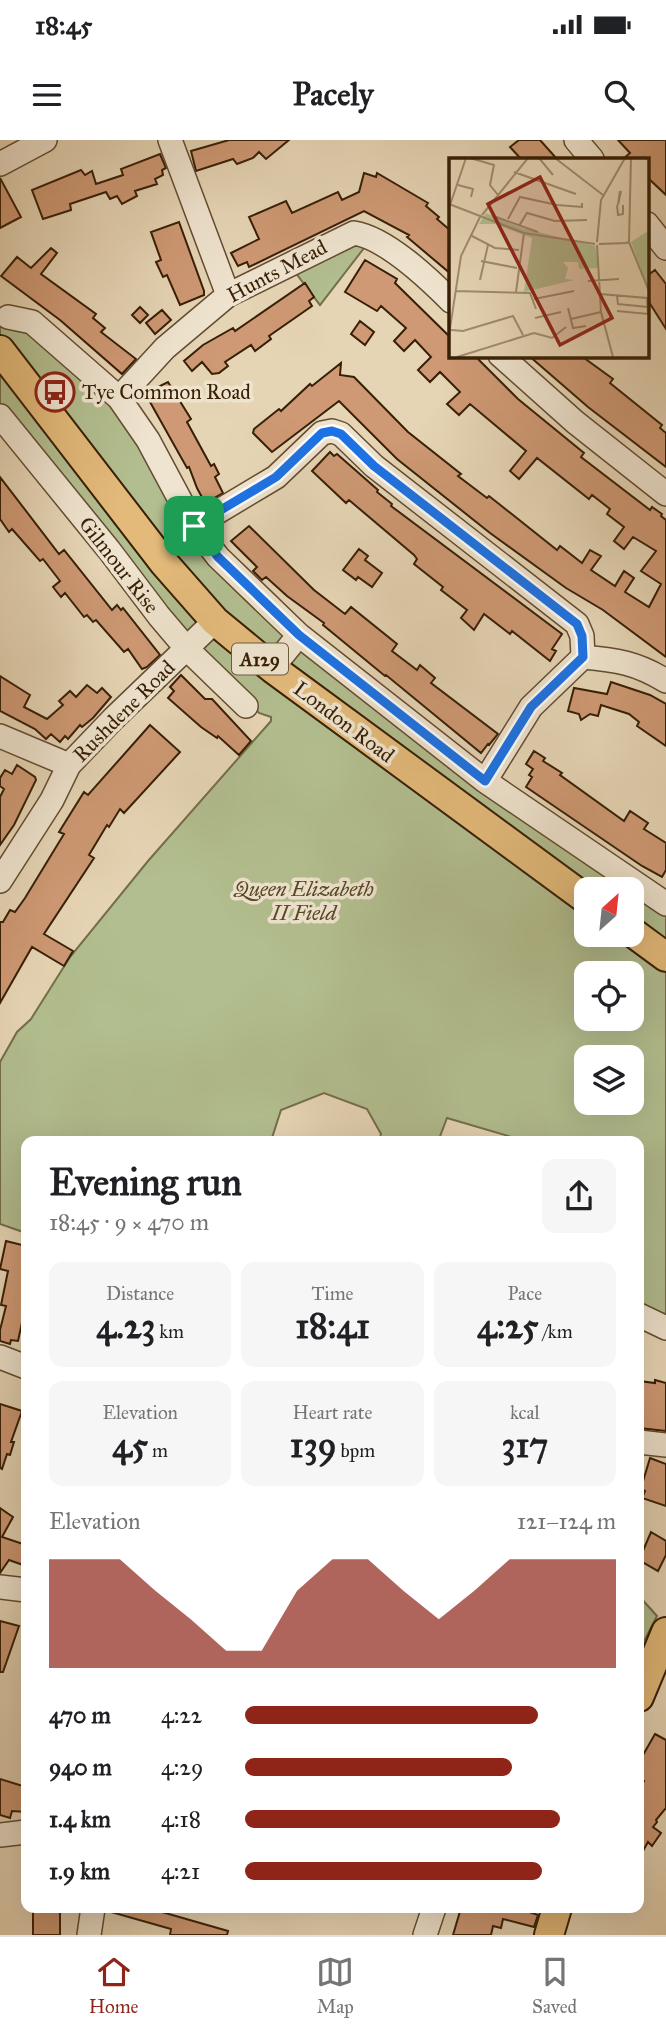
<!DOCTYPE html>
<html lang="en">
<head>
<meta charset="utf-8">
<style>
  body { margin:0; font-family:"IM FELL Great Primer",serif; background:#f6f6f6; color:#202124; height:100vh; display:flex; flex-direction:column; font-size:26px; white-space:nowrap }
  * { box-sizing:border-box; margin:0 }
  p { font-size:23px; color:#757577 }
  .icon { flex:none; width:38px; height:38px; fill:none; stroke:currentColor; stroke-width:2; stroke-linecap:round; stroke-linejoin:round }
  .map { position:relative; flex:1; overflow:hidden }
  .details { position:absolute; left:21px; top:996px; width:623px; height:777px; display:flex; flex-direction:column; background:#fff; border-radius:14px; box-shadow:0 7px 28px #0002 }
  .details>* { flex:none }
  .needle { width:46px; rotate:27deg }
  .tools { position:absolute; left:574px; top:737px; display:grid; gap:14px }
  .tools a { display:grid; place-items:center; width:70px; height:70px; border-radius:14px; background:#fff; box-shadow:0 7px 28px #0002; font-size:35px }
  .pin { position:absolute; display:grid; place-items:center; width:60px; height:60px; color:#fff; margin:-30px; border-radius:14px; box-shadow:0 4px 10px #0006 }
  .round { display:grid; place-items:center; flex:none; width:74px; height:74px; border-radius:14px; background:#f6f6f6 }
  .summary { display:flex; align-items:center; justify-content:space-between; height:119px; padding:0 28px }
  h1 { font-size:38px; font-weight:700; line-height:52px }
  .stats { display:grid; grid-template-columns:repeat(3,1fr); gap:10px; height:119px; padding:7px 28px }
  .stats div { display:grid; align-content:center; border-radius:14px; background:#f6f6f6; text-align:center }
  .stats b { font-size:35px; font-weight:700 }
  .stats small { font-size:19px; font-weight:400 }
  .stats p { font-size:19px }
  .chart { height:196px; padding:14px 28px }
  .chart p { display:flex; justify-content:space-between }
  .chart svg { width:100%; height:126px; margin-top:7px; fill:#8f2418; opacity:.7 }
  ul { padding:0 28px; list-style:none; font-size:23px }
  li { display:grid; grid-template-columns:112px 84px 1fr; align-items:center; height:52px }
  li i { height:18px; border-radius:9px; background:#8f2418 }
  .status { display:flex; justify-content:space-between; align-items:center; height:49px; padding:0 35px; background:#fff; direction:ltr }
  .status svg { height:19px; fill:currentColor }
  header { display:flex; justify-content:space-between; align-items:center; height:91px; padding:0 28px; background:#fff; font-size:32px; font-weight:700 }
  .menu { display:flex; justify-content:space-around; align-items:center; height:98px; border-top:2px solid #e0e0e0; background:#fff; font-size:19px; color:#757577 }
  .menu a { display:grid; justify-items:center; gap:4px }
  .menu .on { color:#8f2418 }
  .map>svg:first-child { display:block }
  .green { fill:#b2be8f; stroke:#746e4a; stroke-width:2; fill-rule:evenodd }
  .building { fill:#ce9974; stroke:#371f06; stroke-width:2 }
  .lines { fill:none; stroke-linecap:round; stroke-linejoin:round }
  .minor-casing { stroke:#634c32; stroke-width:26 }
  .major-casing { stroke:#371f06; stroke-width:32 }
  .minor { stroke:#efe4cf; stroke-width:23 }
  .major { stroke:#e3ba7a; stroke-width:28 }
  .route-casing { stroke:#fff; stroke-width:14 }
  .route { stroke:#1a73e8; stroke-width:9 }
  .labels { text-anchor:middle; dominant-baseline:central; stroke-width:7; stroke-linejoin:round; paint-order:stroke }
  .shield { fill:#efe4cf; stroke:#6e5a42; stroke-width:2 }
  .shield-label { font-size:19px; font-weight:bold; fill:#371f06 }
  .street-label { font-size:21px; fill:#371f06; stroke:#efe4cf }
  .poi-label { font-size:21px; fill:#371f06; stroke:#efe4cf; text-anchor:start }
  .park-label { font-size:21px; font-style:italic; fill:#564728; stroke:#efe4cf }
  .inset-road { fill:none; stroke:#a08c6f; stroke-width:2 }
  .view { fill:#8f2418; fill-opacity:0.15; stroke:#8f2418; stroke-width:3.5 }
  .inset-edge { fill:none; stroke:#371f06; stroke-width:3.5 }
</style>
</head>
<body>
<div class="status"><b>18:45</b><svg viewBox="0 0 49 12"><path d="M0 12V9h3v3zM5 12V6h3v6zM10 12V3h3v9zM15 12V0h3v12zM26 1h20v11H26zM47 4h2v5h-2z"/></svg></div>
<header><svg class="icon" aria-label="menu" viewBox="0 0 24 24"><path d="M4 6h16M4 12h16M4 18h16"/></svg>Pacely<svg class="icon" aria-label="search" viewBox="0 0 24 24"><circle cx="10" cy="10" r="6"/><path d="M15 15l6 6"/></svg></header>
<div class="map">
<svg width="666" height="1795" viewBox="0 0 666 1795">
  <rect width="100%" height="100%" fill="#e6d5b5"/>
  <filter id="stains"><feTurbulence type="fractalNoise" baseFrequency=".00286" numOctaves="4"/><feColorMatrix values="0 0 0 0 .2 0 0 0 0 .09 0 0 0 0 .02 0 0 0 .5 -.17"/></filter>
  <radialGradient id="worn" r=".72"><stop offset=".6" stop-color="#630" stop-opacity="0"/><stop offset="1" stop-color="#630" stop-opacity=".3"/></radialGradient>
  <path class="green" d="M 371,99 L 320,165 L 289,124 Z
    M 0,170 L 97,237 L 241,440 L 666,768 L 666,1174 L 648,1171 L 639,1166 L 639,1001 L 525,1001 L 447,978 L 439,999 L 449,1001 L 379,1001 L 381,994 L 367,969 L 324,953 L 281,970 L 271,1001 L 26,1001 L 26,1093 L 0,1084 L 0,922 L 17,892 L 31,879 L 70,817 L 148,721 L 271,581 L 271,577 L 259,573 L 241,553 L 232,552 L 0,276 L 0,210 L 222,477 L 0,201 ZM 586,749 L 632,749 L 632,794 L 586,794 ZM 586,833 L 632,833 L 632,878 L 586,878 ZM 586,917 L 632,917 L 632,962 L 586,962 Z
    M 639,1456 L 657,1476 L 639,1511 Z"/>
  <path class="building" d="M 229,0 L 289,0 L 266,19 L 259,12 L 253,18 L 237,24 L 233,19 L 196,31 L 191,11 Z
    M 519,0 L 540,0 L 557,19 L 521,19 L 510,7 Z
    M 618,0 L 666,0 L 666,55 L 647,37 L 647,19 L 623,19 L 630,13 Z
    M 160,14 L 166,28 L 162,30 L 163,35 L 155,39 L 157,44 L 135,51 L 137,56 L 122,64 L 117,56 L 110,59 L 106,52 L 70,64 L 71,70 L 43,79 L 32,50 L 81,30 L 85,35 L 92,31 L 96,44 L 123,35 L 121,29 Z
    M 364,33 L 376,37 L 377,33 L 428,63 L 426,66 L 439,77 L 437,79 L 451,91 L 451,134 L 407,97 L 409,95 L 364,71 L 249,127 L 247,122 L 238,126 L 231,113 L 259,99 L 249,77 L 286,61 L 292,73 L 338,52 L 342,60 L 359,52 Z
    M 0,38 L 21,77 L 0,88 Z
    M 179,82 L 204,151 L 204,155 L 180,165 L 167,135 L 163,137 L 156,122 L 161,120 L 151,92 Z
    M 51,108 L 57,113 L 41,134 L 96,174 L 93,178 L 105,188 L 101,192 L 136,219 L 122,234 L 60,180 L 1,136 L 17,117 L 31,128 Z
    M 365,120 L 397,139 L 395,143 L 451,198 L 451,215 L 474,215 L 518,259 L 584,313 L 581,317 L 650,370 L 652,367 L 662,374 L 661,376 L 666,380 L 666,517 L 603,470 L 566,448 L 490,393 L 397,319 L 339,261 L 272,312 L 253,293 L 254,289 L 279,269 L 281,271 L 310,244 L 312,246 L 341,223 L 340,235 L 354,237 L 408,292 L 461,334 L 458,336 L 487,358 L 489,356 L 557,410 L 560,406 L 582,423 L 590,410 L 601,416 L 591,430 L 615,446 L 624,431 L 634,438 L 625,452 L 649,467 L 661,444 L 641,431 L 656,411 L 633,397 L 624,409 L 614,401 L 624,387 L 607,374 L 610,369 L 592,355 L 589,359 L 537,318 L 519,339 L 510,331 L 526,311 L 470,264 L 459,275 L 447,264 L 460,252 L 440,232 L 430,242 L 418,230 L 431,217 L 415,200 L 404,211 L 394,201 L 406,188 L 381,166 L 377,171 L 345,152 Z
    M 655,130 L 666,144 L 666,189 L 647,159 L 647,136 Z
    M 305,143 L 314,157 L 309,161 L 312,166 L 269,196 L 271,199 L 255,211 L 251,205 L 225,222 L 228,226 L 219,233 L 212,234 L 202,222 L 192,231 L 184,221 L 203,205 L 233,188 L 235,191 Z
    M 140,167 L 148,175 L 140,183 L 132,175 Z
    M 162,170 L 171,180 L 155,194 L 146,183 Z
    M 360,181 L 374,192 L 365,205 L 351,194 Z
    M 528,215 L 580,215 L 613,239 L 610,243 L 662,285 L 660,288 L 666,293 L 666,327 L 588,267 Z
    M 168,242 L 191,279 L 187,282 L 211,326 L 214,324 L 219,334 L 215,337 L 223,353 L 205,363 L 197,348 L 189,327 L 187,328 L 150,262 L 155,260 L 150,251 Z
    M 330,312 L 334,316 L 337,314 L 378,350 L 377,352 L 392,364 L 391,366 L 562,494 L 552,509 L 556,511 L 550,521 L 512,491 L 510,494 L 484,474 L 474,490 L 461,478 L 467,470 L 441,450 L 443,447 L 414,424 L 417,419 L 414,415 L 349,360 L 346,363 L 312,331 Z
    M 0,337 L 59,414 L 64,410 L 112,470 L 117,465 L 121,470 L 123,468 L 160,515 L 147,527 L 142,529 L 128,509 L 124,512 L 96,480 L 93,482 L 87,475 L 84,477 L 65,453 L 61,457 L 53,447 L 60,441 L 43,419 L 40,421 L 12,389 L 9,392 L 0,379 Z
    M 249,386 L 314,450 L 345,474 L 351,467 L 397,504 L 392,511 L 417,530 L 420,525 L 435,538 L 431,543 L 498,594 L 489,605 L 488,604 L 481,613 L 386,535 L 385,536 L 323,485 L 324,483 L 287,456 L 266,437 L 262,440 L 253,431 L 257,427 L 231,401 Z
    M 359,409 L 368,416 L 365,420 L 382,433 L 372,447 L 358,437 L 356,440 L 343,430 Z
    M 181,535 L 205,559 L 212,559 L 251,601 L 239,615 L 218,596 L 217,598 L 201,587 L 168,558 L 174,551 L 170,547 Z
    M 0,536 L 30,555 L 24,567 L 47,579 L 63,565 L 59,561 L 70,551 L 76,557 L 87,545 L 97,553 L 102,548 L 111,557 L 93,578 L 82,587 L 80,585 L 68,599 L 65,596 L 60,602 L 51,594 L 46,599 L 35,589 L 0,571 Z
    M 611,542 L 650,555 L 666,564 L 666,606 L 637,586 L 639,582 L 629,574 L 601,565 L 598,576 L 590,574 L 581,580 L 579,574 L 568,571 L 574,548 L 607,554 Z
    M 150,585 L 180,612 L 124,673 L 120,669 L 109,687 L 107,685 L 89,715 L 94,718 L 44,794 L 73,811 L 64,826 L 32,807 L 0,863 L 0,782 L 3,782 L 10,770 L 15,772 L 25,758 L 64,694 L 59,692 L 84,652 L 88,655 Z
    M 534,611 L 545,618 L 543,621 L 562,633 L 560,635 L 624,681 L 630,671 L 648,683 L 644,689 L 666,703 L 666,730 L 662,737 L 642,726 L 526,647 L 532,637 L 529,635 L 533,629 L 526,624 Z
    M 17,625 L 35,637 L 36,640 L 14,685 L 0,705 L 0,657 L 4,649 L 0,646 L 0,638 L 5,630 L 12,634 Z
    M 6,1101 L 26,1106 L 26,1179 L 23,1178 L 18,1201 L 11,1200 L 10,1204 L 0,1201 L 0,1190 L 6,1166 L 1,1165 L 8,1131 L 0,1129 Z
    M 655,1240 L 666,1243 L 666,1291 L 639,1288 L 639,1241 L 655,1243 Z
    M 0,1264 L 22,1271 L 11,1302 L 14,1302 L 10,1315 L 7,1314 L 2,1329 L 0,1328 Z
    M 650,1318 L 666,1324 L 666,1366 L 642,1358 L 645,1351 L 641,1348 Z
    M 0,1368 L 13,1377 L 2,1397 L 26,1405 L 26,1426 L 9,1420 L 0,1433 Z
    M 651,1392 L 666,1401 L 666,1415 L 658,1431 L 639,1420 Z
    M 0,1481 L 19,1486 L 3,1532 L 0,1532 Z
    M 655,1594 L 666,1600 L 666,1668 L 656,1680 L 657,1682 L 653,1687 L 661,1693 L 652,1706 L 648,1702 L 639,1718 L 639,1647 L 644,1641 L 639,1636 L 639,1622 Z
    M 0,1639 L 26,1647 L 26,1672 L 12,1671 L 10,1678 L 0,1675 Z
    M 33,1768 L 60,1768 L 60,1795 L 33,1795 Z
    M 111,1768 L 148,1768 L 228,1791 L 227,1795 L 170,1795 L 171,1789 L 111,1772 Z
    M 461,1768 L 531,1768 L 529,1772 L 538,1775 L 534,1787 L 503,1779 L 501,1788 L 493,1786 L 491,1795 L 453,1795 Z"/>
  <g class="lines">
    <g class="minor-casing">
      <path id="minor" d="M 170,0 L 228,155
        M 576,0 L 592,19
        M 0,24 L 45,0
        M 647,84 L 666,108
        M 8,177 L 32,182 L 119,258 L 148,300 L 194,386 L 218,417 L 299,495 L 485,641 L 666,764
        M 500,215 L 575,282 L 666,354
        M 119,258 L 165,208 L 228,155 L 354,93 C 386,98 428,138 451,161
        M 0,276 L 109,410 L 159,476 L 187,509 L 246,566
        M 194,386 L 276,337 L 322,293 L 332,291 L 341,294 L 374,326 L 577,484 L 582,496 L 583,517 C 617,520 637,523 666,541
        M 272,528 L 299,495
        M 0,596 L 69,625
        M 485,641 L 531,567 L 583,517
        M 0,741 L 52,660 L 69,625 L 114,578 L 215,481
        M 639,1175 L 666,1188
        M 0,1217 L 26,1227
        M 639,1302 L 666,1305
        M 0,1447 L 26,1450
        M 0,1695 L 26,1692
        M 89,1795 L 93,1768
        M 425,1795 L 434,1768"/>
    </g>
    <g class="major-casing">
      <path id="major" d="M 0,210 L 164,423 L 215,481 L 272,528 L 586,759
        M 632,792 L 666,817
        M 639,1557 L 666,1492
        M 549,1795 L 557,1768"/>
    </g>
    <use href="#minor" class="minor"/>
    <use href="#major" class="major"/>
  </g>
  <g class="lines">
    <g class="route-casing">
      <path id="route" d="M 332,291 L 341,294 L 374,326 L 577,484 L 582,496 L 583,517 L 531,567 L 485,641 L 299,495 L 218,417 L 194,386 L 276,337 L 322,293 Z"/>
    </g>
    <use href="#route" class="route"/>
  </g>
  <defs>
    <g id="bus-ring" transform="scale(2.0125)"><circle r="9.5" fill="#efe4cf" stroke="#8f2418" stroke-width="1.5"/><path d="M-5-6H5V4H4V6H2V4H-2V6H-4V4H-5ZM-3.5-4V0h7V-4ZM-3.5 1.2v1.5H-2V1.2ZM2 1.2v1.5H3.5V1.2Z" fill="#8f2418"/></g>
  </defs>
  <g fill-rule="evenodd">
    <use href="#bus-ring" x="55" y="252"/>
  </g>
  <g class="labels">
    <rect class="shield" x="232" y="503.5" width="56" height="31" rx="5"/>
    <g class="shield-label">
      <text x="260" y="519">A129</text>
    </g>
    <g class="street-label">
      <text transform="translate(277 131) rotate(-28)">Hunts Mead</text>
      <text transform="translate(119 425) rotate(52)">Gilmour Rise</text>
      <text transform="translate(124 571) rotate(-45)">Rushdene Road</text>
      <text transform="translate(344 582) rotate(37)">London Road</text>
    </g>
    <g class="poi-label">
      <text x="82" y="252">Tye Common Road</text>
    </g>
    <g class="park-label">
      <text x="304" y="749">Queen Elizabeth<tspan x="304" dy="24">II Field</tspan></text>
    </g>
  </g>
  <g transform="translate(449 18)">
    <rect width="200" height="200" fill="#e6d5b5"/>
    <path d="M 37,55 L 73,70 L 146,88 L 150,110 L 130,111 L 129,104 L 114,104 L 119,110 L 116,121 L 125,122 L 75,134 L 83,80 L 46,66 L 30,66 ZM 199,73 L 199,130 L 182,84 Z" fill="#b2be8f"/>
    <path class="inset-road" d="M 21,0 L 45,7 L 41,27 L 49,37M 90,0 L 104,17M 106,0 L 154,37M 65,14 L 127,36M 9,27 L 24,31 L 22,39M 171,33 L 169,47 L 172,33M 0,46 L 75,75 L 146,86M 1,47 L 17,0M 168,47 L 169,57 L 174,56 L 174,47M 33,57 L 79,0M 47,59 L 89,74M 59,61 L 71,39 L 108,47 L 133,49 L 133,45M 70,68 L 78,55 L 106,63 L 138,62M 21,77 L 46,90 L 70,92M 180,83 L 182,0M 148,84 L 152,42 L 176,0M 177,85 L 180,84 L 200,133M 150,86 L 177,85M 148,87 L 152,154 L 164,199M 32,103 L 68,110M 31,122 L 39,87M 139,123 L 170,121M 6,133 L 81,135 L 87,151M 67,134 L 75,75M 151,136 L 198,140 L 199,156 L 168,153M 168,138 L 169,146 L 199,149M 85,141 L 125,133M 119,150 L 124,170 L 137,168M 86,160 L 112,154M 122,161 L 152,154M 2,172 L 14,173 L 64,158 L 74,177M 85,175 L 103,180 L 117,169M 0,177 L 12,98 L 32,57M 8,199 L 85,175"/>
    <path class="view" d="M 91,19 L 163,160 L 111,187 L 39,46 Z"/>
    <rect width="200" height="200" class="inset-edge"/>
  </g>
  <rect width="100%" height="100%" filter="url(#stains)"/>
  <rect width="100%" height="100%" fill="url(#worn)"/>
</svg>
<div class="tools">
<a><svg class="needle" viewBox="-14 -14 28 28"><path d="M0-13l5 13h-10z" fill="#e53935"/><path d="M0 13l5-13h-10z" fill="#757577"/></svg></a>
<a><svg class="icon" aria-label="locate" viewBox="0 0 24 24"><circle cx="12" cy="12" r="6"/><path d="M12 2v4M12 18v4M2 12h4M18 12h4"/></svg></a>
<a><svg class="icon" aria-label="layers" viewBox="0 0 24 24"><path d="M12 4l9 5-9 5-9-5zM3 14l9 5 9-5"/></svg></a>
</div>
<div class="pin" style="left:194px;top:386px;background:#1e9e55"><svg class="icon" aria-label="arrive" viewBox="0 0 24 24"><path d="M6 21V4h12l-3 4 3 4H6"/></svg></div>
<section class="details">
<div class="summary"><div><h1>Evening run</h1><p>18:45 · 9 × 470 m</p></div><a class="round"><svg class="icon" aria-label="share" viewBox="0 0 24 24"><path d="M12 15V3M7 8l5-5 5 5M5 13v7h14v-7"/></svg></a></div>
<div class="stats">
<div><p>Distance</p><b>4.23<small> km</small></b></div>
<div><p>Time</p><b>18:41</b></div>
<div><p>Pace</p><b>4:25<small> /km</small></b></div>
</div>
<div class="stats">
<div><p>Elevation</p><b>45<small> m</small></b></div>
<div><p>Heart rate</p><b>139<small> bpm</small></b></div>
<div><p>kcal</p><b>317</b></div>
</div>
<div class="chart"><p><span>Elevation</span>121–124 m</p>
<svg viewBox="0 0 160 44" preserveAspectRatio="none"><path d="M0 44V6L10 6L20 6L30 17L40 27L50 38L60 38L70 17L80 6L90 6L100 17L110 27L120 17L130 6L140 6L150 6L160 6V44z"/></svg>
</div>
<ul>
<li><b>470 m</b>4:22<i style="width:79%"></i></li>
<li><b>940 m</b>4:29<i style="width:72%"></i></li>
<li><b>1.4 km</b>4:18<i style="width:85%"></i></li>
<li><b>1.9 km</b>4:21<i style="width:80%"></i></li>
</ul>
</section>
</div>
<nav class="menu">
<a class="on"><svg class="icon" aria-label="home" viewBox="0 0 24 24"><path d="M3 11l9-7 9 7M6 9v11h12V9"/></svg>Home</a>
<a><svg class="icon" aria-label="map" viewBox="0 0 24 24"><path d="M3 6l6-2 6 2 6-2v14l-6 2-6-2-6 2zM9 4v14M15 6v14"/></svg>Map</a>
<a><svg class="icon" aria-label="saved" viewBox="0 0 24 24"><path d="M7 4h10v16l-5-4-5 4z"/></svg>Saved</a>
</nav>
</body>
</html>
